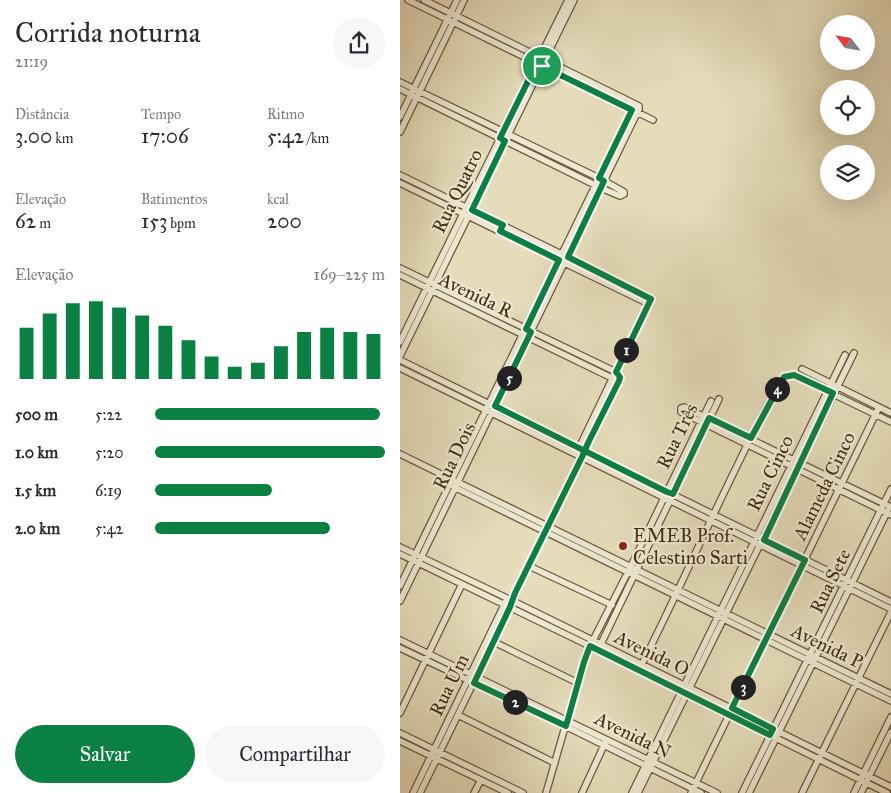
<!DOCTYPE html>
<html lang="pt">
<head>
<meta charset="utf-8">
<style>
  body { margin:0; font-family:"IM FELL Great Primer",serif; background:#f7f7f7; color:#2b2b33; height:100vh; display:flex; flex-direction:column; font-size:19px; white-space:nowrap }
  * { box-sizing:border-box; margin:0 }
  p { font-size:16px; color:#7c7c81 }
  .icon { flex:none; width:28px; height:28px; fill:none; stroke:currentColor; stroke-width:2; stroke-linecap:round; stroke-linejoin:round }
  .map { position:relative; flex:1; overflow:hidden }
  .details { display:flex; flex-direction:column; background:#fff; width:400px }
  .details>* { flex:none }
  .needle { width:32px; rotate:301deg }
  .fabs { position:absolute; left:420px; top:15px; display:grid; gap:10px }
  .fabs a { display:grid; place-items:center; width:55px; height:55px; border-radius:50%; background:#fff; box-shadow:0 5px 20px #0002; font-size:25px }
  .pin { position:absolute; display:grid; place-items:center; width:42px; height:42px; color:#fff; margin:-21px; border:2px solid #fff; border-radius:50%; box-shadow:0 1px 5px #0007 }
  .km { position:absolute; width:25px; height:25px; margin:-12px; border-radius:50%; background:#222; color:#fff; font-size:14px; line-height:25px; text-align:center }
  .round { display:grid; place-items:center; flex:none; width:52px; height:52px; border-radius:26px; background:#f7f7f7 }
  .summary { display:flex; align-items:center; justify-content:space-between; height:85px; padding:0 15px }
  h1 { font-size:28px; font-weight:600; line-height:38px }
  .metrics { display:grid; grid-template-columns:repeat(3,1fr); gap:8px; height:85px; padding:5px 15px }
  .metrics div { display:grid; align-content:center }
  .metrics b { font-size:21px; font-weight:600 }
  .metrics small { font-size:14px; font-weight:400 }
  .metrics p { font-size:14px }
  .chart { height:140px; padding:10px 15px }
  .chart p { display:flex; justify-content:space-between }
  .chart svg { width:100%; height:90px; margin-top:5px; stroke:#0b8043; stroke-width:6 }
  .button { display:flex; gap:10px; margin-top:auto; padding:10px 15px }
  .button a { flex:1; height:58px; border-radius:30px; background:#0b8043; color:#fff; font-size:20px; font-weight:600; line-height:58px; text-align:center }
  .button a+a { background:#f7f7f7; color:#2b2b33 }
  ul { padding:0 15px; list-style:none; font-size:16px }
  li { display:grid; grid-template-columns:80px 60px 1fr; align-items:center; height:38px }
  li i { height:12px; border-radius:6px; background:#0b8043 }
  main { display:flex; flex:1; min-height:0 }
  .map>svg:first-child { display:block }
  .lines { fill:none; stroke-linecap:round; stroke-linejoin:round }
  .minor-casing { stroke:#6a593b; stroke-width:8 }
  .minor { stroke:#eee8d2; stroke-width:5.5 }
  .route-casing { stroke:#fff; stroke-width:10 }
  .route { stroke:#0b8043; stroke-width:6 }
  .poi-dot { fill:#8f2418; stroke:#eee8d2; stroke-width:2 }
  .labels { text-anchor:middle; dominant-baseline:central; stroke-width:4.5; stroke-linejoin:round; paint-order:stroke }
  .street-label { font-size:19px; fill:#412d11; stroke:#eee8d2 }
  .poi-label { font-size:19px; fill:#412d11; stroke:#eee8d2; text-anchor:start }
</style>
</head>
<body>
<main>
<section class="details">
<div class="summary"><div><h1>Corrida noturna</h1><p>21:19</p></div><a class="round"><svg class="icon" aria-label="share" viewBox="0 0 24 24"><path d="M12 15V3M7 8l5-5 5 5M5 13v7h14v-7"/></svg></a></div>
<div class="metrics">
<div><p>Distância</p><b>3.00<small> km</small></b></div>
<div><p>Tempo</p><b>17:06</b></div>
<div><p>Ritmo</p><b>5:42<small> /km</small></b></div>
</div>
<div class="metrics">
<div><p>Elevação</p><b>62<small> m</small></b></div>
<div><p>Batimentos</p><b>153<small> bpm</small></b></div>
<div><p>kcal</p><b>200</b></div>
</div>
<div class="chart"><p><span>Elevação</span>169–225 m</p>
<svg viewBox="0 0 160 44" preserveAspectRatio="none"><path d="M5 44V19M15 44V12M25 44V7M35 44V6M45 44V9M55 44V13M65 44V18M75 44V25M85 44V33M95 44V38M105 44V36M115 44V28M125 44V21M135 44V19M145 44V21M155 44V22"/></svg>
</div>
<ul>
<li><b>500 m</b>5:22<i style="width:98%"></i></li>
<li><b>1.0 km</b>5:20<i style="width:100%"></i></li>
<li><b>1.5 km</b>6:19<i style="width:51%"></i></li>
<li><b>2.0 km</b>5:42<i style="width:76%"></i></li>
</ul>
<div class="button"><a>Salvar</a><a>Compartilhar</a></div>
</section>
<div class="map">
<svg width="491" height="793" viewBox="0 0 491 793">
  <rect width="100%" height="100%" fill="#e5dcba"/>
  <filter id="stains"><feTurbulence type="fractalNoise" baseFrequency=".004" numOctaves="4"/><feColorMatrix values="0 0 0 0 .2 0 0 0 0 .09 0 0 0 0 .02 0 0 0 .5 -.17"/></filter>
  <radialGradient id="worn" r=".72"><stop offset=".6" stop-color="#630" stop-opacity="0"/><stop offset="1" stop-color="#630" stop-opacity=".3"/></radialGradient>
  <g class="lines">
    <g class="minor-casing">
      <path id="minor" d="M 8,0 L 253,120
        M 0,82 L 199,178 L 224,192 L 224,194
        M 0,89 L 201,188 L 220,196 L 224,194
        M 0,117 L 57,0
        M 0,132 L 64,0
        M 0,175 L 251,298 L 178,450
        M 0,183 L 249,304
        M 0,268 L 216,372 L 220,379 L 115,593 L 113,601 L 20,793
        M 0,275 L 216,380
        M 0,342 L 168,0
        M 0,356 L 174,0
        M 0,360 L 491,602
        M 0,368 L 491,609
        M 402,369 L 491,413
        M 0,454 L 491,694
        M 54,487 L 491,701
        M 491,507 L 284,407 L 281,408 L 281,412 L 491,515
        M 0,547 L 113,601 L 491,787
        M 0,554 L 198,650 L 487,793
        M 129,566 L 212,605
        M 0,586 L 235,104
        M 0,601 L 239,109 L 239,106 L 235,104 L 24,0
        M 0,640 L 317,793
        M 94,642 L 178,683
        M 200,646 L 319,399
        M 0,648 L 165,726 L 301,793
        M 241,666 C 274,601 303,535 335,470 C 350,439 365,407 383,378 L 394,375 L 491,422
        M 0,713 L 62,584
        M 58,715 L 155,763
        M 0,733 L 123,793
        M 0,741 L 108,793
        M 13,793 L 106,601
        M 74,793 L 81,780
        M 146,793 L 186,654 L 231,566 L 311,401
        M 182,793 L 205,743
        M 232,793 L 445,355
        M 238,793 L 454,353
        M 291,793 L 479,407
        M 342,793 L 491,489
        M 349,793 L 488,510
        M 402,793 L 491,612
        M 454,793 L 491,717
        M 461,793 L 491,732"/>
    </g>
    <use href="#minor" class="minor"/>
  </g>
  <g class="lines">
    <g class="route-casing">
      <path id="route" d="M 142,66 L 232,110 L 199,178 L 204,181 L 168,257 L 251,299 L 216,372 L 220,377 L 219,381 L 188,443 L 182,457 L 115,593 L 110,607 L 74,683 L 166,726 L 184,662 L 190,646 L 370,735 L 373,729 L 332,708 L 405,560 L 364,540 L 433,393 L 394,375 L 384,377 L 351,438 L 309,418 L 273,494 L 267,492 L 95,406 L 131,332 L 126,329 L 159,260 L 100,231 L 103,225 L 72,210 L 105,141 L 100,138 L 137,63 L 142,66"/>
    </g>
    <use href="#route" class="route"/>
  </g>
  <circle class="poi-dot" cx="223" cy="546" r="5"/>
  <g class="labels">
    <g class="street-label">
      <text transform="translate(57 191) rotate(-64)">Rua Quatro</text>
      <text transform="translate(76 295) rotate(26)">Avenida R</text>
      <text transform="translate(277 436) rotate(-64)">Rua Três</text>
      <text transform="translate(54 456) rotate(-64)">Rua Dois</text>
      <text transform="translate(370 473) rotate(-64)">Rua Cinco</text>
      <text transform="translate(424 486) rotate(-64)">Alameda Cinco</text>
      <text transform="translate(430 581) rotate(-64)">Rua Sete</text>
      <text transform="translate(427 646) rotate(26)">Avenida P</text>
      <text transform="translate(252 653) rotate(26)">Avenida O</text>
      <text transform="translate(49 685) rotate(-64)">Rua Um</text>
      <text transform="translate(233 735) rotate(26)">Avenida N</text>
    </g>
    <g class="poi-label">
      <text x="233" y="535">EMEB Prof.<tspan x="233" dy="22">Celestino Sarti</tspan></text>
    </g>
  </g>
  <rect width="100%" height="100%" filter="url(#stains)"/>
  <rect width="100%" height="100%" fill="url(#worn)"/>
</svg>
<div class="fabs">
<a><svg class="needle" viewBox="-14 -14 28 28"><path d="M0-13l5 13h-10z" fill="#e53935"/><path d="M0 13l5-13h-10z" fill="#7c7c81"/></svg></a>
<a><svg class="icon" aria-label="locate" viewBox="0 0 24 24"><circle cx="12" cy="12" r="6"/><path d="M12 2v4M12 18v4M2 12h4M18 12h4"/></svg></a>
<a><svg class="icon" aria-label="layers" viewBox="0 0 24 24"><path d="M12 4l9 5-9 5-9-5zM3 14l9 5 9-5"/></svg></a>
</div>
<div class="pin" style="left:142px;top:66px;background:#1e9e55"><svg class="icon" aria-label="arrive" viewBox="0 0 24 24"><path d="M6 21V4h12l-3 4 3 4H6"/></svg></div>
<b class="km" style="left:226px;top:350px">1</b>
<b class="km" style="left:115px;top:702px">2</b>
<b class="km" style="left:343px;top:687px">3</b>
<b class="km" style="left:377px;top:389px">4</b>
<b class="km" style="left:109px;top:378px">5</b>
</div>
</main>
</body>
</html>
